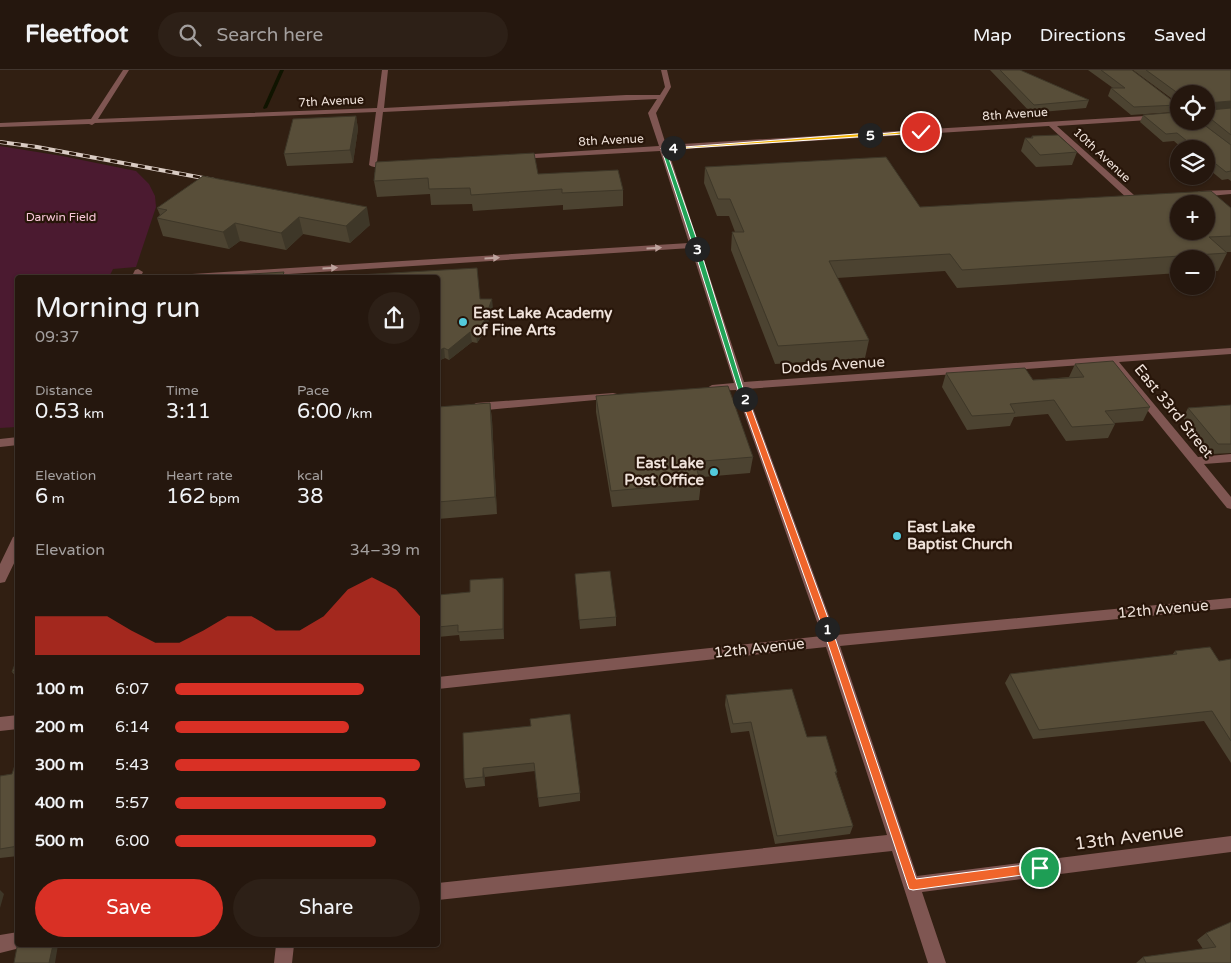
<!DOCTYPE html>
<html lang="en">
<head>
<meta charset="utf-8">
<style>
  body { margin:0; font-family:"Varela Round",sans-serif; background:#2d2017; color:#f1f3f6; height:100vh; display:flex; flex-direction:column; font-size:19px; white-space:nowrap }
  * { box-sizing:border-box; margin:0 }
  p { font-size:16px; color:#a39f9e }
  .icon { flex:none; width:28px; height:28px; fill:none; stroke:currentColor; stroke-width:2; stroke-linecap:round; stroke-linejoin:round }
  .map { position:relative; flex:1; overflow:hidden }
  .side { position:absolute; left:15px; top:205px; width:425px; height:672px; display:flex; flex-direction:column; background:#25170e; border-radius:5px; box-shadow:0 1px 4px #0004,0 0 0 1px #42362e }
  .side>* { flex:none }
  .buttons { position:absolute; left:1170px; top:15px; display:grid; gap:10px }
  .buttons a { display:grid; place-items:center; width:45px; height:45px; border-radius:50%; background:#25170e; box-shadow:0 1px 4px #0004,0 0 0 1px #42362e; font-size:25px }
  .pin { position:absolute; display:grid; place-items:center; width:42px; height:42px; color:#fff; margin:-21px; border:2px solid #fff; border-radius:50%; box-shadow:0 1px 5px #0007 }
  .km { position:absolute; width:25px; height:25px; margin:-12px; border-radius:50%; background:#222; color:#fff; font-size:14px; line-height:25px; text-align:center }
  .round { display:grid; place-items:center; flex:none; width:52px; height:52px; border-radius:26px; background:#2d2017 }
  .summary { display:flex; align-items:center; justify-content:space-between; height:85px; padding:0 20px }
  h1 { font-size:28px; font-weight:600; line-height:38px }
  .metrics { display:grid; grid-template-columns:repeat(3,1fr); gap:8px; height:85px; padding:5px 20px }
  .metrics div { display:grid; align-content:center }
  .metrics b { font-size:21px; font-weight:600 }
  .metrics small { font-size:14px; font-weight:400 }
  .metrics p { font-size:14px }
  .chart { height:140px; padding:10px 20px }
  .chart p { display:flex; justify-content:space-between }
  .chart svg { width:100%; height:90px; margin-top:5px; fill:#d93025; opacity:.7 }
  .primary-button { display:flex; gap:10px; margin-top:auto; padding:10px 20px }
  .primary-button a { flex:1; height:58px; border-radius:30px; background:#d93025; color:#fff; font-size:20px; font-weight:600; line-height:58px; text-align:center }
  .primary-button a+a { background:#2d2017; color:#f1f3f6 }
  ul { padding:0 20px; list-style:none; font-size:16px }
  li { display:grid; grid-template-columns:80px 60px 1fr; align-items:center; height:38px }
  li i { height:12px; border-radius:6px; background:#d93025 }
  header { display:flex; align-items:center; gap:30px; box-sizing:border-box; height:70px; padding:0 25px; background:#25170e; border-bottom:1px solid #42362e }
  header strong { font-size:24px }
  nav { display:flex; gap:28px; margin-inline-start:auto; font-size:18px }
  .search { width:350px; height:45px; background:#2d2017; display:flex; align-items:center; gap:12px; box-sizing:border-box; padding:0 18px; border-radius:28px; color:#a39f9e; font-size:19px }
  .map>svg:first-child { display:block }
  .green { fill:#4b1a30 }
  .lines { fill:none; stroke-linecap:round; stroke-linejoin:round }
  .stream { fill:#101400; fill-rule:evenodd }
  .minor { fill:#7f5652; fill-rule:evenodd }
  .rail-casing { stroke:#d9cbc3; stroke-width:4 }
  .rail { stroke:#271509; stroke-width:2.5; stroke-dasharray:7; stroke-linecap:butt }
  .wall { fill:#4c4331 }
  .shaded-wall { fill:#3e3728 }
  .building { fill:#584e39; stroke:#3e3728; fill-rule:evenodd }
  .oneway { fill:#bda39d }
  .split-1 { fill:#f0652b; stroke:#fff }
  .split-2 { fill:#f0652b; stroke:#fff }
  .split-3 { fill:#22a559; stroke:#fff }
  .split-4 { fill:#22a559; stroke:#fff }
  .split-5 { fill:#f5b400; stroke:#fff }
  .split-6 { fill:#f5b400; stroke:#fff }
  .poi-dot { fill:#53cadc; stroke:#271509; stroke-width:2 }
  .labels { text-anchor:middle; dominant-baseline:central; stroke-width:4.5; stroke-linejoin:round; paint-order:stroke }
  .far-street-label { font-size:12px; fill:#efe2da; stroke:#271509 }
  .far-park-label { font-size:12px; fill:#f9c7d9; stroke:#271509 }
  .poi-label { font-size:15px; font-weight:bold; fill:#efe2da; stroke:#271509; text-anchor:start }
  .street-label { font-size:15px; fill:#efe2da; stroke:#271509 }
  .near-street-label { font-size:18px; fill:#efe2da; stroke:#271509 }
</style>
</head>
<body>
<header>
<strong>Fleetfoot</strong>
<div class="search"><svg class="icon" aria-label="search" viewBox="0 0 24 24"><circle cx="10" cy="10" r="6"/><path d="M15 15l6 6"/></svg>Search here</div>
<nav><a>Map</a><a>Directions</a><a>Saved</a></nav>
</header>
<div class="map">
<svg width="1231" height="893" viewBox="0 0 1231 893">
  <rect width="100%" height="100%" fill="#311f12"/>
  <path class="green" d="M 0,76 L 62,86 L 136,101 L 149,114 L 155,126 L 156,137 L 136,197 L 113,199 L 109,207 L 18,208 L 17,357 L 0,358 Z"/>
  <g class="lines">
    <path class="stream" d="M 280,0 L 284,0 L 267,38 L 264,39 L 263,38 Z"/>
    <path class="minor" d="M 123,0 L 129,0 L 98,49 L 377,38 L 382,0 L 388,0 L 384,38 L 626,25 L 660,25 L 665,17 L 661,0 L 667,0 L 671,17 L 656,43 L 666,75 L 1179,44 L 1179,48 L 1057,56 L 1134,125 L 1147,126 L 1147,130 L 1129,130 L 1049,56 L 668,80 L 744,312 L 1231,278 L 1231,284 L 1119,292 L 1198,387 L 1231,384 L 1231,392 L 1204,394 L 1231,427 L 1231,439 L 1227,438 L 1109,293 L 746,319 L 836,565 L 1231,528 L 1231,538 L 840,576 L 917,806 L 1231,766 L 1231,782 L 922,822 L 946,893 L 928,893 L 892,781 L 438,830 L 438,813 L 887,765 L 826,577 L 438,619 L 438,607 L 822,566 L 736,320 L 712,321 L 707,318 L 712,315 L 734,313 L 691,178 L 228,208 L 172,208 L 176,205 L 689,173 L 660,81 L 518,89 L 514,87 L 518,85 L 659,76 L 648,43 L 657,29 L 383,42 L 377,92 L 393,92 L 397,94 C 391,98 375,99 369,95 L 376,42 L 95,53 L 92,55 L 89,54 L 0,57 L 0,53 L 91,49 Z
      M 1231,120 L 1231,124 L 1199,127 L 1195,124 L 1199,121 Z
      M 138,199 L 143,202 L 140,208 L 131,208 L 135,200 Z
      M 613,323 L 617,324 L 618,326 L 617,328 L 476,341 L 470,337 L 476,333 Z
      M 18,367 L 18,375 L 0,377 L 0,369 Z
      M 18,465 L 18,485 L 5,512 L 0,513 L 0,494 L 13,467 Z
      M 18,645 L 18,659 L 0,661 L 0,647 Z
      M 18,862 L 18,875 L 25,875 L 24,877 L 0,883 L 0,865 Z
      M 276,875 L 294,875 L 292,893 L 274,893 Z"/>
    <g class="rail-casing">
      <path id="rail" d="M 0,72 L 37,77 L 214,110"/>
    </g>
    <use href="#rail" class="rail"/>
  </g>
  <path class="wall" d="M 990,0 L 1020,0 L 1089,30 L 1086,38 L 1031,43 Z
    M 1088,0 L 1132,0 L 1178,35 L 1175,42 L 1131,45 L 1108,26 L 1111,18 L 1113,18 Z
    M 1133,0 L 1231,0 L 1231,111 L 1228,109 L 1222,110 L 1206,97 L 1206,79 L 1183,79 L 1174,71 L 1163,72 L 1140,52 L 1143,45 L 1227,73 L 1200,51 L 1206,51 L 1206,24 L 1179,24 L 1179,34 Z
    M 356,46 L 358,59 L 353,93 L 287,96 L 284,84 Z
    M 1032,66 L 1077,82 L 1072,95 L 1036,97 L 1021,81 L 1025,68 L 1031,68 Z
    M 376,92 L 538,104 L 623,120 L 623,136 L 563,140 L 563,135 L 473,141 L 472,134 L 431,135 L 430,124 L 377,127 L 374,111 Z
    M 705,97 L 920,137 L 1231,138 L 1231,182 L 1227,182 L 1227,183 L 1218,201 L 1206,201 L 1206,189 L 1179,189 L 1179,203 L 957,218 L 945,201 L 837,208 L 869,270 L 865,288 L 775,294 L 731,180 L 732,162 L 735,162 L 729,146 L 717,146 L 704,113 Z
    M 203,106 L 370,155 L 350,173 L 303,164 L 286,180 L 240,171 L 229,179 L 163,166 L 157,148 L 160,145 L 157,138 Z
    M 438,208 L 480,229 L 493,238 L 485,261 L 477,273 L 472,272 L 449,290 L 445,288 L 438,291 Z
    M 1075,294 L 1150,337 L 1143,351 L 1114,353 L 1115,354 L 1108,368 L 1066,371 L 1048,344 L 1014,347 L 1010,356 L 967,360 L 942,317 L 946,303 L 1033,310 L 1069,307 Z
    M 596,326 L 753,387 L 750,403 L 703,407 L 703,410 L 700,410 L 701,413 L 699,430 L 612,437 L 596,342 Z
    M 490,333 L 492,350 L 497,444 L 438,449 L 438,337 Z
    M 1231,335 L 1231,383 L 1212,384 L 1183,348 L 1188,338 Z
    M 575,504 L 616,547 L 616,556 L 580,559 Z
    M 503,508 L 504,518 L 504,569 L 460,571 L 459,565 L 438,567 L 438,525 L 470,522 Z
    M 1175,581 L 1219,591 L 1231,589 L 1231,693 L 1204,651 L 1033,669 L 1005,613 L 1010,604 L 1172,585 Z
    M 18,586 L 18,609 L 12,602 Z
    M 726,625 L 807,667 L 837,702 L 836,704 L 853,756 L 850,764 L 775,774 L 749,661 L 731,663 L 725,635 Z
    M 531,656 L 580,723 L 580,731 L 539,737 L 535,701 L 485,707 L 485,716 L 466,718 L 464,709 Z
    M 18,694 L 18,786 L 0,788 L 0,706 L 12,704 Z
    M 1206,863 L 1231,893 L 1136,893 L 1143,887 L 1203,879 L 1197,870 Z"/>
  <path class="shaded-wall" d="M 1231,31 L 1231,38 L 1206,41 L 1208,33 Z
    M 356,46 L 358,59 L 353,93 L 350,80 Z
    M 367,137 L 370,155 L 350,173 L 346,156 Z
    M 299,147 L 303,164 L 286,180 L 281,163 Z
    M 235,153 L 240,171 L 229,179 L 223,162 Z
    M 492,229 L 493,238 L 485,261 L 477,273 L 476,263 Z
    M 470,262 L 472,272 L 449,290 L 448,280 Z
    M 444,278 L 445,288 L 438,291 L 438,281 Z
    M 490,333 L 492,350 L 497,444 L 495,427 Z
    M 503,508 L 504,518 L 504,569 L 503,559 Z
    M 483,698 L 485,707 L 485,716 L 483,707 Z
    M 0,820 L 4,824 L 0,838 Z
    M 53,875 L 58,875 L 55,893 L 49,893 Z"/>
  <path class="building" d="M 1000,0 L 1020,0 L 1089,30 L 1034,35 Z
    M 1101,0 L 1132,0 L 1178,35 L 1134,37 L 1111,18 L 1125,18 Z
    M 1146,0 L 1231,0 L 1231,31 L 1208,33 L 1208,38 L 1210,40 L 1231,38 L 1231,65 L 1206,45 L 1206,24 L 1179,24 Z
    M 1179,42 L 1179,51 L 1199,51 L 1231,75 L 1231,101 L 1226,102 L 1206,86 L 1206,79 L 1197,79 L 1177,63 L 1166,64 L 1143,45 Z
    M 356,46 L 350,80 L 284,84 L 293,49 Z
    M 1058,65 L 1077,82 L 1040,85 L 1025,68 L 1033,68 L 1032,66 Z
    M 534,83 L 538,104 L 618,100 L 623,120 L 562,123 L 562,119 L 471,125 L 470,118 L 429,119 L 428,108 L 374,111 L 376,92 Z
    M 886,87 L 920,137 L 1211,121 L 1231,138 L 1231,166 L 1209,167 L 1227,183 L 962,200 L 950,184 L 829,191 L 869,270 L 778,276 L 732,162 L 744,162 L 730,129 L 718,129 L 705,97 ZM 1179,134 L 1206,134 L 1206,161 L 1179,161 Z
    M 203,106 L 367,137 L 346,156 L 299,147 L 281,163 L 235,153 L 223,162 L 157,148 L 167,140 L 157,138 Z
    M 477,198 L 480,229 L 492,229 L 484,251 L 476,263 L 470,262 L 448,280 L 444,278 L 438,281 L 438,208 L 339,208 L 341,206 Z
    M 284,202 L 282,208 L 187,208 Z
    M 1113,291 L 1150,337 L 1105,341 L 1115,354 L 1072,357 L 1054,330 L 1010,334 L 1015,343 L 972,346 L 946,303 L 1025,298 L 1033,310 L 1084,307 L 1075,294 Z
    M 728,316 L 753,387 L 704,391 L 705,393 L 695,394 L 701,413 L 611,421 L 596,326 Z
    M 490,333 L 495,427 L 438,432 L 438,337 Z
    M 1231,335 L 1231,374 L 1218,374 L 1188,338 Z
    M 610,501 L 616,547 L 579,550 L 575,504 Z
    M 503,508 L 503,559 L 458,562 L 458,555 L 438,557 L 438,525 L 470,522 L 470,510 Z
    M 1210,577 L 1219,591 L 1231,589 L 1231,671 L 1212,641 L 1039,660 L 1010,604 L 1177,584 L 1175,581 Z
    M 18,586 L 18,601 L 12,602 Z
    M 792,619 L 807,667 L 826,666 L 837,702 L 835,702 L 853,756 L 777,766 L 751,652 L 733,654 L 726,625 Z
    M 570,644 L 580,723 L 538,728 L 534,693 L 483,698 L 483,707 L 464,709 L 463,663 L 531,656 L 530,649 Z
    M 18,694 L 18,776 L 0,779 L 0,706 L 12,704 L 15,695 Z
    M 1231,852 L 1231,893 L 1146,893 L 1143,887 L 1216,877 L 1206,863 Z
    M 29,875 L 53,875 L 49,893 L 14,893 L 17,877 Z"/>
  <defs><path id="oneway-solid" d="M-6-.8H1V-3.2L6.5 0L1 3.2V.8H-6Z" transform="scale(1.25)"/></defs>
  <g class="oneway">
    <use href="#oneway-solid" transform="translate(654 178) rotate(-3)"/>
    <use href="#oneway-solid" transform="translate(492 188) rotate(-3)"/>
    <use href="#oneway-solid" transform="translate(330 198) rotate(-3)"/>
  </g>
  <path class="split-1" d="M 827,556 L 832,559 L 916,809 L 1040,793 L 1044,795 L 1046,798 L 1044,802 L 913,820 L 909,819 L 823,559 Z"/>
  <path class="split-2" d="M 745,327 L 748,329 L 832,559 L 830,562 L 824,562 L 823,559 L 741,329 Z"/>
  <path class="split-3" d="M 697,177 L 700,179 L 747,331 L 741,329 L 694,179 Z"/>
  <path class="split-4" d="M 673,76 L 675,79 L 666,80 L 700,179 L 697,181 L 694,179 L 661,78 Z"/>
  <path class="split-5" d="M 870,63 L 872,66 L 673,79 L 671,78 Z"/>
  <path class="split-6" d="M 921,60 L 923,63 L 870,66 L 868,65 Z"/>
  <g class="poi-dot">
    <circle cx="463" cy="252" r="5"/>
    <circle cx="714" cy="402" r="5"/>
    <circle cx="897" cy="466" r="5"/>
  </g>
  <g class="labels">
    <g class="far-street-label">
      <text transform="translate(331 31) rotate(-3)">7th Avenue</text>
      <text transform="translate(1015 44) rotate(-4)">8th Avenue</text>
      <text transform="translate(611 70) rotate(-3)">8th Avenue</text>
      <text transform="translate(1102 85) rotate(43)">10th Avenue</text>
    </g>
    <g class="far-park-label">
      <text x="61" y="147">Darwin Field</text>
    </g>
    <g class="poi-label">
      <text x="473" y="243">East Lake Academy<tspan x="473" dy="17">of Fine Arts</tspan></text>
      <text x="704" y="393" text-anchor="end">East Lake<tspan x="704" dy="17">Post Office</tspan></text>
      <text x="907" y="457">East Lake<tspan x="907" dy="17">Baptist Church</tspan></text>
    </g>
    <g class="street-label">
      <text transform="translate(833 295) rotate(-4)">Dodds Avenue</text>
      <text transform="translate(1174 341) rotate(51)">East 33rd Street</text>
      <text transform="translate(1163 539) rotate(-5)">12th Avenue</text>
      <text transform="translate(759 578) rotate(-6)">12th Avenue</text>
    </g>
    <g class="near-street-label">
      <text transform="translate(1129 767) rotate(-7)">13th Avenue</text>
    </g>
  </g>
</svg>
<div class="buttons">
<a><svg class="icon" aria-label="locate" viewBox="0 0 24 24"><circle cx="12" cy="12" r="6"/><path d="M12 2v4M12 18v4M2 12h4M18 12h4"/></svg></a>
<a><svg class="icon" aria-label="layers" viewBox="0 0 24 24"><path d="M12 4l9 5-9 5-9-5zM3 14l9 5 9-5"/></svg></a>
<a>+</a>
<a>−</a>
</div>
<div class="pin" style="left:1040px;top:798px;background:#1e9e55"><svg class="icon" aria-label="arrive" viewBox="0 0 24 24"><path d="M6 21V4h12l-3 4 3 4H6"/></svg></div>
<div class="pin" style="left:921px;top:62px;background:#d93025"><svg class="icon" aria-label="check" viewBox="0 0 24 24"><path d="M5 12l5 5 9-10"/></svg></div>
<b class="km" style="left:827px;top:559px">1</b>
<b class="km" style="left:745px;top:329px">2</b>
<b class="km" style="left:697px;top:179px">3</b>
<b class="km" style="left:673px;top:78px">4</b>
<b class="km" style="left:870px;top:65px">5</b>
<section class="side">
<div class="summary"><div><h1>Morning run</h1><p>09:37</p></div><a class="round"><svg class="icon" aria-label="share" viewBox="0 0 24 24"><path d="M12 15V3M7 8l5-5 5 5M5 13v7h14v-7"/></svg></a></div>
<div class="metrics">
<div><p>Distance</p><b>0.53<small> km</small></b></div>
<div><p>Time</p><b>3:11</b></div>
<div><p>Pace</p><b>6:00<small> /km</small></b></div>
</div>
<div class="metrics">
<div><p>Elevation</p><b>6<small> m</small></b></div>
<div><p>Heart rate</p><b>162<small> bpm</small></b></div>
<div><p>kcal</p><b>38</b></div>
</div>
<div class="chart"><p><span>Elevation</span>34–39 m</p>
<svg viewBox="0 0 160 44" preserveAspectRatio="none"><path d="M0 44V25L10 25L20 25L30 25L40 32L50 38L60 38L70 32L80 25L90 25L100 32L110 32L120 25L130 12L140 6L150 12L160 25V44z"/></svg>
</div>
<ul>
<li><b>100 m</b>6:07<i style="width:77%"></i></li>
<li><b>200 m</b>6:14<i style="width:71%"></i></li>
<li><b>300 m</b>5:43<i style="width:100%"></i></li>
<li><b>400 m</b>5:57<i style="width:86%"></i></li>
<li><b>500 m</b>6:00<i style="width:82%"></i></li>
</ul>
<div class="primary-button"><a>Save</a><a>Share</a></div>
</section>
</div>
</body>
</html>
